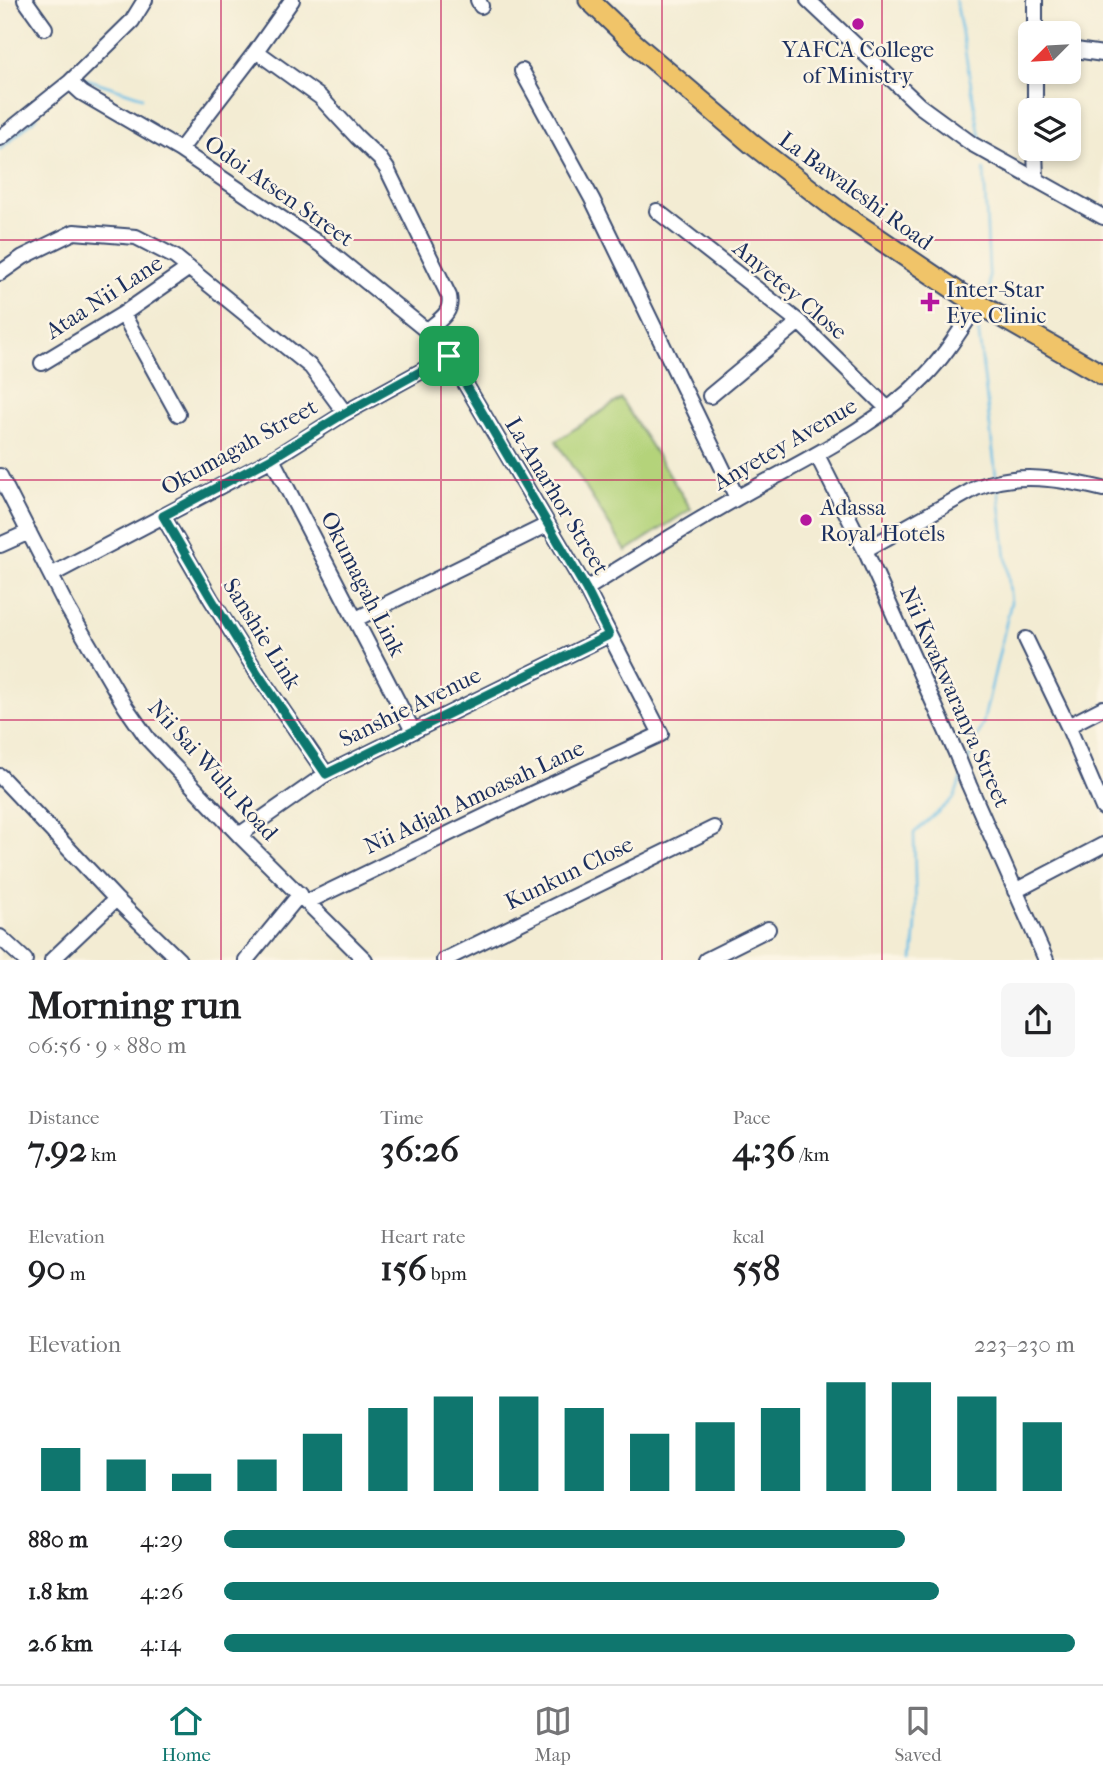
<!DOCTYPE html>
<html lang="en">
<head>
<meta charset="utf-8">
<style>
  body { margin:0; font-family:"IM FELL French Canon",serif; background:#f6f6f6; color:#202124; height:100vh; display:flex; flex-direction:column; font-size:26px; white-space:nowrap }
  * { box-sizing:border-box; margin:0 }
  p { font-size:23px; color:#757577 }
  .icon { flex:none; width:38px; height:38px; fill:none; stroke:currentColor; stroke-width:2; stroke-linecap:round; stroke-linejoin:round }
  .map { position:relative; height:960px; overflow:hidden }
  .drawer { display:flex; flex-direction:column; background:#fff; flex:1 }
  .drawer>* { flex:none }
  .needle { width:46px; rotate:246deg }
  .tools { position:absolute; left:1018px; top:21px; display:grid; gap:14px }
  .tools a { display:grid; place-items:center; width:63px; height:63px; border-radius:10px; background:#fff; box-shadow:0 4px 10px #0003; font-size:35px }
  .pin { position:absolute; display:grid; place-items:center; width:60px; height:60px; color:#fff; margin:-30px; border-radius:14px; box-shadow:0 4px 10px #0006 }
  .round { display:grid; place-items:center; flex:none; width:74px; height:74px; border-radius:10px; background:#f6f6f6 }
  .overview { display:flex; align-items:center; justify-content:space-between; height:119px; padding:0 28px }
  h1 { font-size:38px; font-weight:700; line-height:52px }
  .figures { display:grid; grid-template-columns:repeat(3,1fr); gap:10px; height:119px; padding:7px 28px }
  .figures div { display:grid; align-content:center }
  .figures b { font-size:35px; font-weight:700 }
  .figures small { font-size:19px; font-weight:400 }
  .figures p { font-size:19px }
  .chart { height:196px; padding:14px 28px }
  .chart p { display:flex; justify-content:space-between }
  .chart svg { width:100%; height:126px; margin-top:7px; stroke:#0f766e; stroke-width:6 }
  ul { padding:0 28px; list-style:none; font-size:23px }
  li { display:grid; grid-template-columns:112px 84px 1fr; align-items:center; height:52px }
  li i { height:18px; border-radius:9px; background:#0f766e }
  .dock { display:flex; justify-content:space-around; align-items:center; height:98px; border-top:2px solid #e0e0e0; background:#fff; font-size:19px; color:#757577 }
  .dock a { display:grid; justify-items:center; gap:4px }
  .dock .selected { color:#0f766e }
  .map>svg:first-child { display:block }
  .green { fill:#b4d37a; stroke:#68816c; stroke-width:2 }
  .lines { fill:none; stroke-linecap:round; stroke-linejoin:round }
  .stream { stroke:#6abee6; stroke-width:2.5 }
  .minor-casing { stroke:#3b4b70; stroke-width:18 }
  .major-casing { stroke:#3b4b70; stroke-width:23 }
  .minor { stroke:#fff; stroke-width:14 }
  .major { stroke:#f0c469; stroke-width:19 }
  .route-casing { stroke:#fff; stroke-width:14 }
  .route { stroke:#0f766e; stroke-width:9 }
  .grid { fill:none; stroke:#c2185b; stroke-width:2; stroke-opacity:0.55 }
  .poi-dot { fill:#b5179e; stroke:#fcf5e5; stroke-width:2.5 }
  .labels { text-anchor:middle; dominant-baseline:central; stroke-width:5; stroke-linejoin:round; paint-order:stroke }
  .poi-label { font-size:23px; fill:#1b2f5e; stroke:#fcf5e5; text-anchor:start }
  .street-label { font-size:23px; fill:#1b2f5e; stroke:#fcf5e5 }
</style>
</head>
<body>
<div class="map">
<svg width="1103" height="960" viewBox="0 0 1103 960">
  <rect width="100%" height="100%" fill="#fcf5e5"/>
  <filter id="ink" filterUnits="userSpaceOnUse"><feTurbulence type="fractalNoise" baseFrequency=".0143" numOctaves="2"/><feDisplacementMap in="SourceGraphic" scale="14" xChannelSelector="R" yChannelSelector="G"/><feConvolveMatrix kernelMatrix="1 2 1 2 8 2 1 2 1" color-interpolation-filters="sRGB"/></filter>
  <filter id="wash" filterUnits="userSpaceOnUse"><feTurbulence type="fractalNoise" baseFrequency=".00686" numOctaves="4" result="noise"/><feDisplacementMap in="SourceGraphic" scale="28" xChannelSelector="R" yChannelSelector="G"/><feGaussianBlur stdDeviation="1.57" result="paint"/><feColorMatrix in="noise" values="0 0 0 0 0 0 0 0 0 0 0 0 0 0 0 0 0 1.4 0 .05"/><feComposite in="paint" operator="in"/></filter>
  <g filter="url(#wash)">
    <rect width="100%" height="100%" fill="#f3ecd3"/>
    <path class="green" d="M 621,399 L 691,509 L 626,551 L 556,441 Z"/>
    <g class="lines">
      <path class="stream" d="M 956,0 L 981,142
        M 78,84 L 87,79 L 142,97
        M 0,149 L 37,117
        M 984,170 L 990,290
        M 978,327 L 996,476
        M 967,763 L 983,723 L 1011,602 L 998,486
        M 913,960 L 916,923 L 914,833 L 954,798 L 961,779"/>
    </g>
  </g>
  <g filter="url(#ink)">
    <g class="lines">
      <g class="minor-casing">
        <path id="minor" d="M 25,0 L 45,28
          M 478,0 L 481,6
          M 808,0 L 920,106 L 972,144 L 1103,217
          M 1035,33 L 1035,0
          M 1069,49 L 1103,54
          M 256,51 L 320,97 L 357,137 L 380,159 L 387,169 L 449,296 C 453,314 438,320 427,331
          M 522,71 L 592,199 L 737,498
          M 1035,72 L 1035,110
          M 70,82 L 82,93 L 180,150 L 321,245 L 427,331 L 449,356 L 586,589 L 661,734 L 531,794 L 307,902
          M 0,138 L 70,82 L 132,21 L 145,0
          M 1035,149 L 1036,180
          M 180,150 L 256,51 L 292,0
          M 657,211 L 799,322 L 888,409
          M 0,273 L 23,257 L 74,232 L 136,237 L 175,257 L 311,367 L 345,413
          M 123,314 L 178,414
          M 42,363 L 123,314 L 189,268
          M 710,396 L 799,322
          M 817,455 L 865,550 L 956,753 L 969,785 L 1046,960
          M 272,459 L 413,731
          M 0,476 L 67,607 L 125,706 L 148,739 L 239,835 L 365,960
          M 163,516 L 211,599 L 258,674 L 326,774
          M 0,545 L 29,532
          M 865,550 L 976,488 C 1017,471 1061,479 1103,489
          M 51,575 L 272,459 L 345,413 L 449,356
          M 586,589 C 636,558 686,527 737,498 C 799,462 873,430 924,377 C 945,356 961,329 978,304
          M 356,619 L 547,525
          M 1026,639 L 1068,726 L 1103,808
          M 1068,726 L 1103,708
          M 0,776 L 116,899 L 179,960
          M 239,835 L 326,774 L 609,635
          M 1015,891 L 1103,845
          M 0,937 L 25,960
          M 52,960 L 116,899
          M 246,960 L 300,894
          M 444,960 L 714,828
          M 706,960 L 768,929"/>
      </g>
      <g class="major-casing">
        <path id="major" d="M 589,0 L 635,44 L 752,144 L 841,213 L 961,294 L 1103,375"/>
      </g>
      <use href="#minor" class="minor"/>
      <use href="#major" class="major"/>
    </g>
  </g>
  <g class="lines" filter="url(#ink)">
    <g class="route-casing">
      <path id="route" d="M 449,356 L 586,589 L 609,635 L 326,774 L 258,674 L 211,598 L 163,516 L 272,458 L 345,413 Z"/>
    </g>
    <use href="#route" class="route"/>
  </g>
  <path class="grid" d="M 221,0 L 221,960M 441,0 L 441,960M 662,0 L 662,960M 882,0 L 882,960M 0,240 L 1103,240M 0,480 L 1103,480M 0,720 L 1103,720"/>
  <g class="poi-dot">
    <circle cx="858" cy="24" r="7"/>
    <path d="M926.5 291.5h7v7h7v7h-7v7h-7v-7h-7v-7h7z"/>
    <circle cx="806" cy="520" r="7"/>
  </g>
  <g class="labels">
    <g class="poi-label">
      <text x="858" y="49" text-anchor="middle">YAFCA College<tspan x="858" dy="26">of Ministry</tspan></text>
      <text x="946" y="289">Inter-Star<tspan x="946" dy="26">Eye Clinic</tspan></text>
      <text x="820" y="507">Adassa<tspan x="820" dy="26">Royal Hotels</tspan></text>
    </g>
    <g class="street-label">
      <text transform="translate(279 191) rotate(35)">Odoi Atsen Street</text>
      <text transform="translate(856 191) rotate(36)">La Bawaleshi Road</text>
      <text transform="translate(790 290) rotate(40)">Anyetey Close</text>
      <text transform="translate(104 297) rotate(-33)">Ataa Nii Lane</text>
      <text transform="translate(785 444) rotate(-30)">Anyetey Avenue</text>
      <text transform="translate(239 447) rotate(-29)">Okumagah Street</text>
      <text transform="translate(557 496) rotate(59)">La-Anarhor Street</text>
      <text transform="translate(363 584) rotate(63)">Okumagah Link</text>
      <text transform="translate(262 634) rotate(58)">Sanshie Link</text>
      <text transform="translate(955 697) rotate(66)">Nii Kwakwaranya Street</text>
      <text transform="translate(410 707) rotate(-26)">Sanshie Avenue</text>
      <text transform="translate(213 770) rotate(48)">Nii Sai Wulu Road</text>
      <text transform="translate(474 797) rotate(-25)">Nii Adjah Amoasah Lane</text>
      <text transform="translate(569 873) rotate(-26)">Kunkun Close</text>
    </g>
  </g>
</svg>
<div class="tools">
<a><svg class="needle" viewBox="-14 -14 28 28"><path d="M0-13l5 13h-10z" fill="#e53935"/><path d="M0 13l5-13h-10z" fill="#757577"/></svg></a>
<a><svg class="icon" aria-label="layers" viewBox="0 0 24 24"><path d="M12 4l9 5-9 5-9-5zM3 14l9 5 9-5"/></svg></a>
</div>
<div class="pin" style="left:449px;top:356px;background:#1e9e55"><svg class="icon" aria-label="arrive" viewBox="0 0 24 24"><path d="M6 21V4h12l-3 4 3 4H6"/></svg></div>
</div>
<section class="drawer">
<div class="overview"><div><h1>Morning run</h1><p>06:56 · 9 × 880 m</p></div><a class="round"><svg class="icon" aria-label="share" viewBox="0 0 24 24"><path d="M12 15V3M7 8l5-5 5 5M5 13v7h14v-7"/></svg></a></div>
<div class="figures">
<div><p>Distance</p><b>7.92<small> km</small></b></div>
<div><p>Time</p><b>36:26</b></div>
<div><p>Pace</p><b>4:36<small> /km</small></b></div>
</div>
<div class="figures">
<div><p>Elevation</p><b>90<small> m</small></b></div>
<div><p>Heart rate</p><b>156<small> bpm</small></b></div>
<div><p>kcal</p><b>558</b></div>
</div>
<div class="chart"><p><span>Elevation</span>223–230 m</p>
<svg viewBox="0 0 160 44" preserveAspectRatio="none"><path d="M5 44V29M15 44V33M25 44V38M35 44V33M45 44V24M55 44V15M65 44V11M75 44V11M85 44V15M95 44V24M105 44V20M115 44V15M125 44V6M135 44V6M145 44V11M155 44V20"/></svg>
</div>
<ul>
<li><b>880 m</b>4:29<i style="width:80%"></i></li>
<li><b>1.8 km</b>4:26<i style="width:84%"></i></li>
<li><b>2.6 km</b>4:14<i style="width:100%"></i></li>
</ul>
</section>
<nav class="dock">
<a class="selected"><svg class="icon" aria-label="home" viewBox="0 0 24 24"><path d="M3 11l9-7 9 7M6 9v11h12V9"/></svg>Home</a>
<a><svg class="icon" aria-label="map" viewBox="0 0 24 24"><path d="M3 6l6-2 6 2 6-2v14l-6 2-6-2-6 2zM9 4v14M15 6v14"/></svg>Map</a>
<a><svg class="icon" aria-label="saved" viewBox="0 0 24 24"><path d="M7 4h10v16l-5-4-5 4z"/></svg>Saved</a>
</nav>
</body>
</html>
